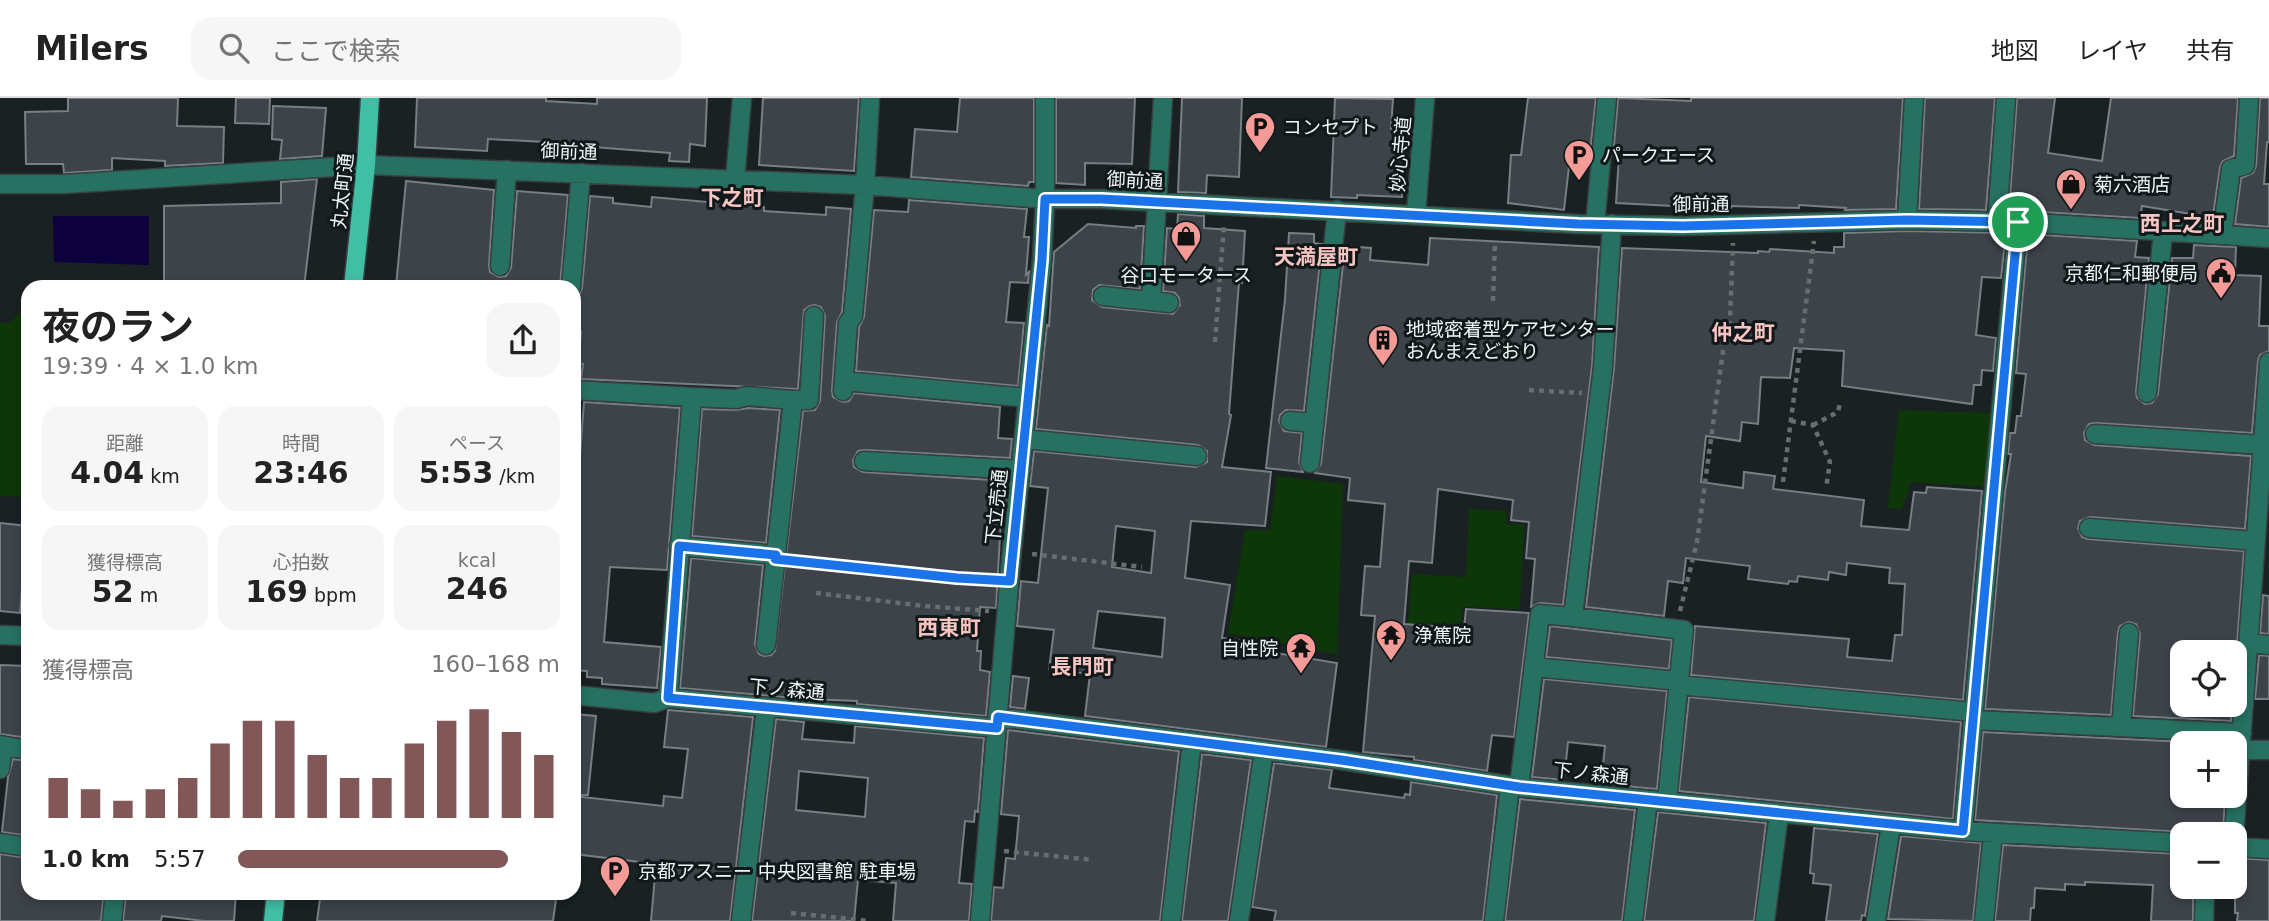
<!DOCTYPE html>
<html lang="ja">
<head>
<meta charset="utf-8">
<style>
  body { margin:0; font-family:"DejaVu Sans","Noto Sans JP",sans-serif; background:#f6f6f6; color:#222; height:100vh; display:flex; flex-direction:column; font-size:26px; white-space:nowrap }
  * { box-sizing:border-box; margin:0 }
  p { font-size:23px; color:#767676 }
  .icon { flex:none; width:38px; height:38px; fill:none; stroke:currentColor; stroke-width:2; stroke-linecap:round; stroke-linejoin:round }
  .map { position:relative; flex:1; overflow:hidden }
  .sheet { position:absolute; left:21px; top:182px; width:560px; height:620px; display:flex; flex-direction:column; background:#fff; border-radius:21px; box-shadow:0 4px 10px #0003 }
  .sheet>* { flex:none }
  .fabs { position:absolute; left:2170px; top:542px; display:grid; gap:14px }
  .fabs a { display:grid; place-items:center; width:77px; height:77px; border-radius:14px; background:#fff; box-shadow:0 4px 10px #0003; font-size:35px }
  .pin { position:absolute; display:grid; place-items:center; width:60px; height:60px; color:#fff; margin:-30px; border:4px solid #fff; border-radius:50%; box-shadow:0 2px 7px #0007 }
  .round { display:grid; place-items:center; flex:none; width:74px; height:74px; border-radius:21px; background:#f6f6f6 }
  .headline { display:flex; align-items:center; justify-content:space-between; height:119px; padding:0 21px }
  h1 { font-size:38px; font-weight:700; line-height:52px }
  .metrics { display:grid; grid-template-columns:repeat(3,1fr); gap:10px; height:119px; padding:7px 21px }
  .metrics div { display:grid; align-content:center; border-radius:18px; background:#f6f6f6; text-align:center }
  .metrics b { font-size:30px; font-weight:700 }
  .metrics small { font-size:19px; font-weight:400 }
  .metrics p { font-size:19px }
  .chart { height:196px; padding:14px 21px }
  .chart p { display:flex; justify-content:space-between }
  .chart svg { width:100%; height:126px; margin-top:7px; stroke:#815857; stroke-width:6 }
  ul { padding:0 21px; list-style:none; font-size:23px }
  li { display:grid; grid-template-columns:112px 84px 1fr; align-items:center; height:52px }
  li i { height:18px; border-radius:9px; background:#815857 }
  header { display:flex; align-items:center; gap:42px; box-sizing:border-box; height:98px; padding:0 35px; background:#fff; border-bottom:2px solid #e0e0e0 }
  header strong { font-size:33px }
  nav { display:flex; gap:38px; margin-inline-start:auto; font-size:24px }
  .search { width:490px; height:63px; background:#f6f6f6; display:flex; align-items:center; gap:18px; box-sizing:border-box; padding:0 24px; border-radius:21px; color:#767676; font-size:26px }
  .map>svg:first-child { display:block }
  .green { fill:#0e3709 }
  .water { fill:#0c003d }
  .building { fill:#3d4349; stroke:#777e84; stroke-width:2; fill-rule:evenodd }
  .lines { fill:none; stroke-linecap:round; stroke-linejoin:round }
  .minor-casing { stroke:#373f41; stroke-width:21 }
  .major-casing { stroke:#373f41; stroke-width:21 }
  .path { stroke:#666e6f; stroke-width:4.5; stroke-dasharray:5 5; stroke-linecap:butt }
  .minor { stroke:#277162; stroke-width:18 }
  .major { stroke:#41bfa5; stroke-width:18 }
  .route-casing { stroke:#fff; stroke-width:14 }
  .route { stroke:#1a73e8; stroke-width:9 }
  .labels { text-anchor:middle; dominant-baseline:central; stroke-width:6; stroke-linejoin:round; paint-order:stroke }
  .poi-label { font-size:19px; fill:#eff5f6; stroke:#10181a; text-anchor:start }
  .street-label { font-size:19px; fill:#eff5f6; stroke:#10181a }
  .neighbourhood-label { font-size:21px; font-weight:bold; fill:#f8c4c1; stroke:#10181a }
</style>
</head>
<body>
<header>
<strong>Milers</strong>
<div class="search"><svg class="icon" aria-label="search" viewBox="0 0 24 24"><circle cx="10" cy="10" r="6"/><path d="M15 15l6 6"/></svg>ここで検索</div>
<nav><a>地図</a><a>レイヤ</a><a>共有</a></nav>
</header>
<div class="map">
<svg width="2269" height="823" viewBox="0 0 2269 823">
  <rect width="100%" height="100%" fill="#192123"/>
  <path class="green" d="M 28,204 L 28,399 L 0,398 L 0,225 L 10,225 Z
    M 1899,312 L 1990,315 L 1986,389 L 1911,384 L 1902,411 L 1888,410 Z
    M 1277,378 L 1343,386 L 1337,556 L 1228,535 L 1245,432 L 1270,432 Z
    M 1469,411 L 1507,413 L 1506,426 L 1524,427 L 1520,511 L 1463,509 L 1460,527 L 1408,525 L 1412,476 L 1466,479 Z"/>
  <path class="water" d="M 53,118 L 149,118 L 149,167 L 54,164 Z"/>
  <path class="building" d="M 68,0 L 178,0 L 177,28 L 224,29 L 223,65 L 165,68 L 165,63 L 112,60 L 112,72 L 64,75 L 63,66 L 26,66 L 25,14 L 68,13 Z
    M 236,0 L 270,0 L 269,26 L 235,25 Z
    M 417,0 L 546,0 L 546,3 L 597,6 L 597,0 L 707,0 L 705,48 L 690,46 L 689,64 L 669,63 L 670,55 L 593,49 L 592,56 L 545,54 L 545,44 L 488,41 L 487,53 L 415,49 Z
    M 763,0 L 859,0 L 854,73 L 759,67 Z
    M 960,0 L 1034,0 L 1034,84 L 1029,84 L 1028,88 L 911,79 L 915,31 L 957,34 Z
    M 1056,0 L 1135,0 L 1132,66 L 1085,65 L 1085,87 L 1056,85 Z
    M 1182,0 L 1242,0 L 1239,79 L 1207,77 L 1206,95 L 1178,94 Z
    M 1335,0 L 1393,1 L 1391,31 L 1407,32 L 1402,99 L 1357,97 L 1357,100 L 1331,99 Z
    M 1528,0 L 1596,0 L 1590,54 L 1571,51 L 1564,112 L 1508,105 L 1511,57 L 1521,57 Z
    M 1618,0 L 1691,3 L 1691,0 L 1903,0 L 1896,111 L 1845,112 L 1846,110 L 1799,107 L 1799,110 L 1731,108 L 1731,111 L 1616,105 L 1619,58 L 1613,58 Z
    M 1925,0 L 1995,0 L 1986,112 L 1919,111 Z
    M 2017,0 L 2055,0 L 2048,55 L 2102,63 L 2111,0 L 2238,0 L 2234,58 L 2223,63 L 2220,69 L 2212,125 L 2196,124 L 2197,117 L 2142,108 L 2140,120 L 2009,112 Z
    M 2260,0 L 2269,0 L 2269,44 L 2267,44 L 2264,86 L 2269,86 L 2269,129 L 2235,126 L 2241,80 L 2253,75 L 2256,68 Z
    M 273,8 L 326,10 L 322,58 L 280,61 L 282,42 L 272,41 Z
    M 317,81 L 304,189 L 164,189 L 164,108 L 281,105 L 281,84 Z
    M 406,83 L 494,92 L 489,167 L 490,174 L 499,179 L 506,178 L 511,170 L 517,93 L 568,97 L 560,189 L 481,189 L 439,184 L 438,189 L 396,188 Z
    M 590,98 L 613,100 L 613,105 L 651,109 L 652,99 L 764,109 L 764,113 L 826,117 L 826,109 L 851,111 L 842,214 L 837,224 L 832,292 L 833,299 L 843,304 L 849,303 L 854,295 L 1000,309 L 998,340 L 1012,341 L 1010,360 L 865,352 L 858,353 L 853,362 L 854,369 L 863,374 L 1008,383 L 1004,420 L 1001,420 L 996,510 L 980,509 L 977,553 L 981,553 L 980,572 L 990,574 L 986,618 L 857,606 L 857,603 L 806,601 L 680,590 L 691,460 L 763,467 L 755,546 L 759,556 L 764,558 L 771,557 L 775,553 L 803,313 L 815,312 L 820,303 L 825,218 L 821,209 L 815,207 L 810,208 L 804,212 L 798,291 L 581,281 L 583,266 L 578,266 L 581,234 L 576,233 L 579,197 L 582,190 Z
    M 909,102 L 1027,111 L 1024,139 L 1029,139 L 1026,177 L 1029,174 L 1028,185 L 1010,184 L 1006,224 L 1024,225 L 1018,288 L 856,273 L 859,229 L 864,219 L 874,112 L 908,114 Z
    M 1178,116 L 1204,118 L 1204,130 L 1245,133 L 1242,185 L 1239,184 L 1229,316 L 1231,317 L 1222,369 L 1271,374 L 1265,428 L 1191,423 L 1185,480 L 1230,487 L 1222,540 L 1255,544 L 1254,549 L 1264,550 L 1264,553 L 1337,565 L 1326,649 L 1085,618 L 1090,576 L 1049,571 L 1054,532 L 1017,528 L 1021,483 L 1038,485 L 1048,390 L 1030,388 L 1034,353 L 1196,369 L 1207,364 L 1207,353 L 1198,347 L 1036,331 L 1047,227 L 1049,228 L 1054,154 L 1088,126 L 1136,130 L 1136,128 L 1144,128 L 1140,191 L 1099,187 L 1093,192 L 1092,202 L 1102,209 L 1173,216 L 1180,207 L 1179,200 L 1175,195 L 1163,193 L 1167,130 L 1177,131 ZM 1116,428 L 1155,433 L 1151,475 L 1112,469 ZM 1098,513 L 1165,520 L 1162,559 L 1093,550 Z
    M 1907,133 L 2006,135 L 2001,180 L 1982,179 L 1976,237 L 1996,240 L 1993,273 L 1982,272 L 1981,287 L 1974,287 L 1972,306 L 1842,288 L 1844,253 L 1794,250 L 1790,280 L 1761,279 L 1758,326 L 1742,324 L 1740,343 L 1706,338 L 1701,384 L 1743,390 L 1744,374 L 1775,378 L 1773,391 L 1864,402 L 1861,428 L 1909,432 L 1914,394 L 1926,395 L 1927,389 L 1982,393 L 1963,602 L 1691,577 L 1695,528 L 1849,541 L 1847,559 L 1892,563 L 1895,537 L 1902,537 L 1905,486 L 1889,485 L 1890,470 L 1847,465 L 1846,477 L 1829,474 L 1828,482 L 1798,478 L 1797,484 L 1789,483 L 1788,486 L 1748,481 L 1750,468 L 1686,460 L 1683,485 L 1668,483 L 1664,518 L 1586,509 L 1614,270 L 1622,150 L 1758,155 L 1758,153 L 1769,154 L 1770,151 L 1834,155 L 1834,149 L 1844,149 L 1844,135 Z
    M 1289,135 L 1314,136 L 1314,145 L 1322,146 L 1304,313 L 1286,312 L 1280,317 L 1279,323 L 1284,333 L 1302,335 L 1299,364 L 1303,374 L 1266,370 L 1285,201 Z
    M 2028,136 L 2137,143 L 2135,159 L 2149,160 L 2136,294 L 2137,300 L 2145,306 L 2152,305 L 2158,296 L 2172,160 L 2193,160 L 2194,147 L 2236,149 L 2235,177 L 2261,178 L 2259,228 L 2269,228 L 2269,253 L 2260,257 L 2258,263 L 2252,335 L 2096,325 L 2089,326 L 2084,335 L 2085,342 L 2094,347 L 2251,358 L 2245,431 L 2090,419 L 2080,423 L 2078,430 L 2082,439 L 2088,441 L 2244,453 L 2235,573 L 2235,555 L 2182,555 L 2182,607 L 2232,607 L 2231,623 L 2133,618 L 2140,536 L 2136,526 L 2129,524 L 2120,528 L 2118,534 L 2111,617 L 1985,611 L 2005,394 L 2011,356 L 2008,356 L 2010,335 L 2015,335 L 2017,318 L 2021,318 L 2026,276 L 2016,275 Z
    M 1430,140 L 1599,149 L 1592,268 L 1563,507 L 1540,505 L 1531,509 L 1535,461 L 1526,460 L 1529,424 L 1511,422 L 1513,402 L 1438,391 L 1432,465 L 1409,463 L 1404,526 L 1464,530 L 1466,511 L 1529,515 L 1514,639 L 1492,637 L 1487,673 L 1414,662 L 1414,659 L 1363,654 L 1375,518 L 1361,517 L 1365,468 L 1380,469 L 1385,406 L 1348,402 L 1350,380 L 1315,375 L 1321,366 L 1345,148 L 1371,150 L 1370,162 L 1428,167 Z
    M 584,304 L 680,310 L 667,472 L 610,469 L 604,544 L 661,549 L 657,590 L 602,586 L 602,580 L 587,579 L 587,573 L 574,572 L 574,399 L 575,383 L 578,384 Z
    M 748,310 L 780,312 L 766,445 L 692,438 L 702,311 L 736,312 Z
    M 0,425 L 28,428 L 28,467 L 24,467 L 20,515 L 0,513 Z
    M 2263,497 L 2269,498 L 2269,536 L 2260,535 Z
    M 1550,528 L 1672,542 L 1669,571 L 1546,559 Z
    M 2259,557 L 2269,558 L 2269,601 L 2255,601 Z
    M 0,567 L 28,568 L 28,640 L 0,636 Z
    M 1013,578 L 1029,580 L 1025,611 L 1010,609 Z
    M 1544,581 L 1667,593 L 1657,691 L 1601,686 L 1605,648 L 1568,644 L 1564,682 L 1532,679 Z
    M 1689,599 L 1961,624 L 1953,721 L 1679,693 Z
    M 668,612 L 753,619 L 730,823 L 651,823 L 656,766 L 574,756 L 574,698 L 663,708 L 664,698 L 682,700 L 688,651 L 664,649 Z
    M 574,616 L 596,618 L 588,697 L 574,697 Z
    M 776,621 L 804,624 L 802,641 L 854,645 L 855,628 L 984,640 L 978,714 L 975,713 L 974,724 L 965,723 L 959,785 L 972,786 L 969,823 L 893,823 L 896,785 L 858,782 L 854,823 L 752,823 ZM 799,673 L 868,680 L 865,719 L 796,712 Z
    M 1008,632 L 1179,653 L 1160,823 L 991,823 L 994,789 L 1003,790 L 1006,760 L 1015,761 L 1019,718 L 1001,716 Z
    M 1983,634 L 2229,646 L 2182,646 L 2182,698 L 2225,698 L 2223,737 L 2189,737 L 2183,734 L 1975,722 Z
    M 1202,656 L 1251,662 L 1228,823 L 1182,823 Z
    M 13,661 L 28,663 L 28,738 L 2,734 L 8,679 Z
    M 1274,665 L 1332,672 L 1329,690 L 1404,700 L 1405,696 L 1410,697 L 1411,684 L 1497,697 L 1483,823 L 1274,823 L 1276,813 L 1252,809 Z
    M 1520,701 L 1635,712 L 1622,823 L 1505,823 Z
    M 1658,714 L 1766,725 L 1754,823 L 1644,823 Z
    M 1814,730 L 1878,736 L 1865,818 L 1862,817 L 1861,823 L 1826,823 L 1831,787 L 1813,785 L 1814,776 L 1810,775 Z
    M 1901,738 L 1981,745 L 1973,823 L 1888,821 Z
    M 2003,747 L 2182,756 L 2182,789 L 2193,793 L 2193,823 L 2151,823 L 2153,787 L 2085,784 L 2085,787 L 2065,786 L 2065,792 L 2035,790 L 2034,810 L 2031,810 L 2030,823 L 1995,823 Z
    M 0,756 L 28,760 L 28,794 L 104,794 L 101,823 L 0,823 Z
    M 2235,760 L 2269,762 L 2269,823 L 2237,823 L 2238,815 L 2235,815 Z
    M 126,794 L 236,794 L 234,823 L 204,823 L 162,818 L 161,823 L 123,823 Z
    M 321,794 L 557,794 L 553,823 L 317,823 Z"/>
  <g class="lines">
    <g class="minor-casing">
      <path id="minor" d="M 735,82 L 742,0
        M 0,86 L 64,86 L 366,67 L 865,87 L 1045,101 L 1101,101 L 1578,126 L 1683,128 L 1907,122 L 2018,124 L 2269,140
        M 1416,116 L 1425,0
        M 1907,122 L 1914,0
        M 1997,123 L 2006,0
        M 1595,126 L 1607,0
        M 1612,126 L 1603,269 L 1573,519 L 1684,532 L 1667,704
        M 2222,137 L 2231,71 L 2245,67 L 2249,0
        M 500,168 L 507,72
        M 571,189 L 581,75
        M 1103,198 L 1169,205
        M 1151,203 L 1163,0
        M 844,283 L 1028,300
        M 574,292 L 692,299 L 736,301 L 747,298 L 793,302 L 776,457 L 679,448
        M 843,293 L 848,225 L 853,218 L 865,87 L 870,0
        M 2147,295 L 2163,134
        M 793,302 L 809,302 L 814,218
        M 1290,323 L 1314,325
        M 2095,336 L 2263,347
        M 1024,341 L 1197,358
        M 864,363 L 1021,372
        M 1310,365 L 1337,112
        M 2089,430 L 2256,443
        M 0,537 L 28,538
        M 2248,545 L 2269,547
        M 766,547 L 776,457
        M 1534,569 L 1679,583
        M 1678,587 L 1974,614
        M 574,597 L 654,605 L 668,600 L 997,630
        M 668,600 L 692,299
        M 998,619 L 1341,662 L 1519,689 L 1963,733 L 2182,745
        M 1974,622 L 2242,635
        M 2121,629 L 2129,535
        M 0,647 L 28,652
        M 2240,652 L 2269,652
        M 0,671 L 3,648
        M 1519,689 L 1540,516 L 1573,519
        M 1963,733 L 2018,124
        M 2234,737 L 2269,264
        M 0,745 L 28,749
        M 2235,749 L 2269,751
        M 112,823 L 115,794
        M 741,823 L 766,610
        M 980,823 L 1011,463 L 1042,162 L 1045,101 L 1045,0
        M 1171,823 L 1192,643
        M 1239,823 L 1264,652
        M 1494,823 L 1510,688
        M 1633,823 L 1648,702
        M 1765,823 L 1779,715
        M 1876,823 L 1891,726
        M 1984,823 L 1993,736
        M 2204,823 L 2205,789"/>
    </g>
    <g class="major-casing">
      <path id="major" d="M 353,189 L 366,67 L 370,0
        M 273,823 L 276,794"/>
    </g>
    <path class="path" d="M 1493,203 L 1495,143
      M 1215,244 L 1224,126
      M 1529,292 L 1582,295
      M 1791,323 L 1813,327 L 1830,364 L 1826,390
      M 1813,327 L 1838,314 L 1840,305
      M 1783,384 L 1814,143
      M 1032,456 L 1142,469
      M 794,463 L 991,482
      M 816,495 L 924,508 L 989,513
      M 1680,513 L 1697,444 L 1725,238 L 1730,221 L 1733,145
      M 1004,753 L 1093,762
      M 791,815 L 869,823"/>
    <use href="#minor" class="minor"/>
    <use href="#major" class="major"/>
  </g>
  <g class="lines">
    <g class="route-casing">
      <path id="route" d="M 1045,101 L 1101,101 L 1578,126 L 1683,128 L 1907,122 L 2018,124 L 1963,733 L 1519,689 L 1341,662 L 998,619 L 997,630 L 668,600 L 679,448 L 776,457 L 775,461 L 957,480 L 1010,483 L 1042,162 Z"/>
    </g>
    <use href="#route" class="route"/>
  </g>
  <defs>
    <g id="parking-pin" transform="scale(1.575)"><path d="M0 17L-7.5 6A9.5 9.5 0 1 1 7.5 6Z" fill="#f59b97" stroke="#10181a"/><path d="M-3.5-5.5H1a3.5 3.5 0 0 1 0 7H-1V5.5H-3.5ZM-1-3.4V-.6H.8a1.4 1.4 0 0 0 0-2.8Z" fill="#111"/></g>
    <g id="shop-pin" transform="scale(1.575)"><path d="M0 17L-7.5 6A9.5 9.5 0 1 1 7.5 6Z" fill="#f59b97" stroke="#10181a"/><path d="M-5-2.5h2.3a2.7 3.5 0 0 1 5.4 0H5L5.5 6h-11ZM-1.5-2.5h3a1.5 2.3 0 0 0-3 0Z" fill="#111"/></g>
    <g id="civic-pin" transform="scale(1.575)"><path d="M0 17L-7.5 6A9.5 9.5 0 1 1 7.5 6Z" fill="#f59b97" stroke="#10181a"/><path d="M-.6-6.5H3V-4.5H.6V-3L4-1V1h2V6H-6V1h2V-1L-.6-3ZM-1.2 2.5V6h2.4V2.5Z" fill="#111"/></g>
    <g id="building-pin" transform="scale(1.575)"><path d="M0 17L-7.5 6A9.5 9.5 0 1 1 7.5 6Z" fill="#f59b97" stroke="#10181a"/><path d="M-4-6H4V6H1V3H-1V6H-4ZM-2.5-4.3h1.7v1.8h-1.7ZM.8-4.3h1.7v1.8H.8ZM-2.5-1h1.7V.8h-1.7ZM.8-1h1.7V.8H.8Z" fill="#111"/></g>
    <g id="temple-pin" transform="scale(1.575)"><path d="M0 17L-7.5 6A9.5 9.5 0 1 1 7.5 6Z" fill="#f59b97" stroke="#10181a"/><path d="M0-6L5-2H3V0L6.5 2.5H4V6H1.5V3h-3V6H-4V2.5H-6.5L-3 0V-2H-5Z" fill="#111"/></g>
  </defs>
  <g fill-rule="evenodd">
    <use href="#parking-pin" x="1260" y="29"/>
    <use href="#parking-pin" x="1579" y="57"/>
    <use href="#shop-pin" x="2071" y="86"/>
    <use href="#shop-pin" x="1186" y="138"/>
    <use href="#civic-pin" x="2221" y="175"/>
    <use href="#building-pin" x="1383" y="242"/>
    <use href="#temple-pin" x="1391" y="537"/>
    <use href="#temple-pin" x="1301" y="550"/>
    <use href="#parking-pin" x="615" y="773"/>
  </g>
  <g class="labels">
    <g class="poi-label">
      <text x="1283" y="29">コンセプト</text>
      <text x="1602" y="57">パークエース</text>
      <text x="2094" y="86">菊六酒店</text>
      <text x="2198" y="175" text-anchor="end">京都仁和郵便局</text>
      <text x="1186" y="177" text-anchor="middle">谷口モータース</text>
      <text x="1406" y="231">地域密着型ケアセンター<tspan x="1406" dy="22">おんまえどおり</tspan></text>
      <text x="1414" y="537">浄篤院</text>
      <text x="1278" y="550" text-anchor="end">自性院</text>
      <text x="638" y="773">京都アスニー 中央図書館 駐車場</text>
    </g>
    <g class="street-label">
      <text transform="translate(569 53) rotate(2)">御前通</text>
      <text transform="translate(1400 56) rotate(-85)">妙心寺道</text>
      <text transform="translate(1135 82) rotate(3)">御前通</text>
      <text transform="translate(342 93) rotate(-84)">丸太町通</text>
      <text x="1701" y="106">御前通</text>
      <text transform="translate(996 409) rotate(-84)">下立売通</text>
      <text transform="translate(787 591) rotate(5)">下ノ森通</text>
      <text transform="translate(1591 675) rotate(6)">下ノ森通</text>
    </g>
    <g class="neighbourhood-label">
      <text x="732" y="100">下之町</text>
      <text x="2182" y="126">西上之町</text>
      <text x="1316" y="159">天満屋町</text>
      <text x="1743" y="235">仲之町</text>
      <text x="949" y="530">西東町</text>
      <text x="1082" y="569">長門町</text>
    </g>
  </g>
</svg>
<div class="fabs">
<a><svg class="icon" aria-label="locate" viewBox="0 0 24 24"><circle cx="12" cy="12" r="6"/><path d="M12 2v4M12 18v4M2 12h4M18 12h4"/></svg></a>
<a>+</a>
<a>−</a>
</div>
<div class="pin" style="left:2018px;top:124px;background:#1e9e55"><svg class="icon" aria-label="arrive" viewBox="0 0 24 24"><path d="M6 21V4h12l-3 4 3 4H6"/></svg></div>
<section class="sheet">
<div class="headline"><div><h1>夜のラン</h1><p>19:39 · 4 × 1.0 km</p></div><a class="round"><svg class="icon" aria-label="share" viewBox="0 0 24 24"><path d="M12 15V3M7 8l5-5 5 5M5 13v7h14v-7"/></svg></a></div>
<div class="metrics">
<div><p>距離</p><b>4.04<small> km</small></b></div>
<div><p>時間</p><b>23:46</b></div>
<div><p>ペース</p><b>5:53<small> /km</small></b></div>
</div>
<div class="metrics">
<div><p>獲得標高</p><b>52<small> m</small></b></div>
<div><p>心拍数</p><b>169<small> bpm</small></b></div>
<div><p>kcal</p><b>246</b></div>
</div>
<div class="chart"><p><span>獲得標高</span>160–168 m</p>
<svg viewBox="0 0 160 44" preserveAspectRatio="none"><path d="M5 44V30M15 44V34M25 44V38M35 44V34M45 44V30M55 44V18M65 44V10M75 44V10M85 44V22M95 44V30M105 44V30M115 44V18M125 44V10M135 44V6M145 44V14M155 44V22"/></svg>
</div>
<ul>
<li><b>1.0 km</b>5:57<i style="width:84%"></i></li>
</ul>
</section>
</div>
</body>
</html>
